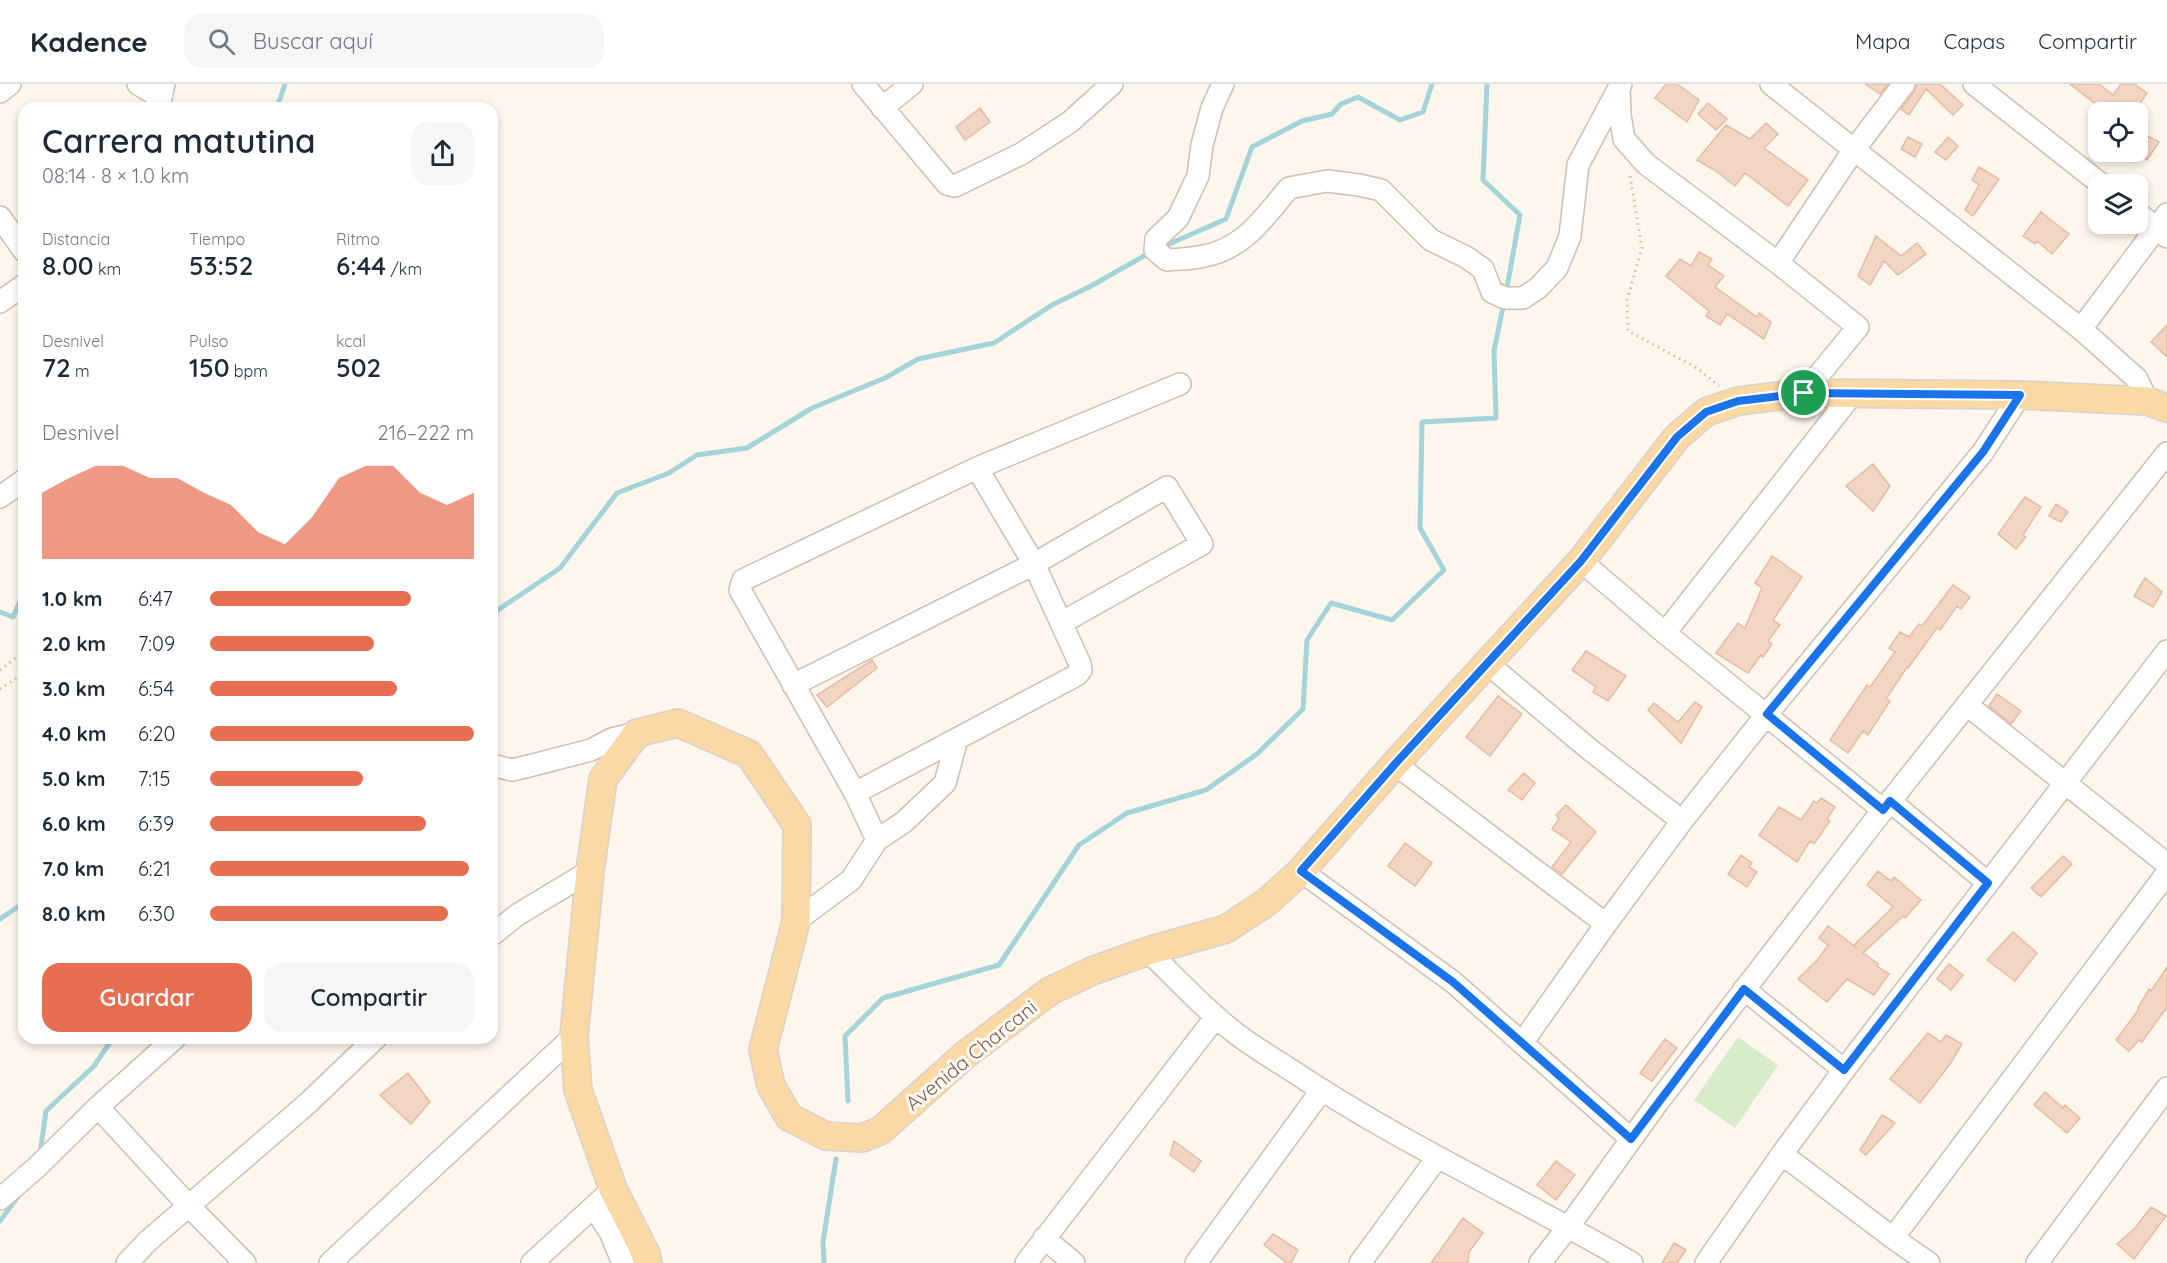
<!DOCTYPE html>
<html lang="es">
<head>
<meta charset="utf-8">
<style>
  body { margin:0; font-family:Quicksand,sans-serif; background:#f6f6f7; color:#1f2937; height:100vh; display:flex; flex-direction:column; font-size:22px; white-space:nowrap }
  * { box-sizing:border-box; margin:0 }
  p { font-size:20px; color:#747a83 }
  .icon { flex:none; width:33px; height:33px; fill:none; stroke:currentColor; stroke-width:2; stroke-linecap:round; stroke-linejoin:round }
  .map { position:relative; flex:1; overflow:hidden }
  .panel { position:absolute; left:18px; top:18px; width:480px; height:942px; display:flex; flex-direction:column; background:#fff; border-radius:18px; box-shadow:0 3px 9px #0003 }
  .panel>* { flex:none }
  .controls { position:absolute; left:2088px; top:18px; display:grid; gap:12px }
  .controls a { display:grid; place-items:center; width:60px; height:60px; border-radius:12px; background:#fff; box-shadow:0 3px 9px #0003; font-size:30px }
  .pin { position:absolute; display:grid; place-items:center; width:51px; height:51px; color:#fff; margin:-26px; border:3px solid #fff; border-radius:50%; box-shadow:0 2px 6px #0007 }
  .round { display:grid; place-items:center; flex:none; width:63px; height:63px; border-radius:18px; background:#f6f6f7 }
  .summary { display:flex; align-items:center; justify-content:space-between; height:102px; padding:0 24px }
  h1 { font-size:33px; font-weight:600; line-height:45px }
  .figures { display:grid; grid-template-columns:repeat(3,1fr); gap:9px; height:102px; padding:6px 24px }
  .figures div { display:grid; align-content:center }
  .figures b { font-size:26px; font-weight:600 }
  .figures small { font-size:16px; font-weight:400 }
  .figures p { font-size:16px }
  .chart { height:168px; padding:12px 24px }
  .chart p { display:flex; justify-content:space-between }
  .chart svg { width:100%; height:108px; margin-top:6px; fill:#e76f51; opacity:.7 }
  .cta { display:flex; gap:12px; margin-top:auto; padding:12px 24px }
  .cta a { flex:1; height:69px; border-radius:18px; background:#e76f51; color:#fff; font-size:24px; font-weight:600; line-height:69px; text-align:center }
  .cta a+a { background:#f6f6f7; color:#1f2937 }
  ul { padding:0 24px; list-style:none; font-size:20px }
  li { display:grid; grid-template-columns:96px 72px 1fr; align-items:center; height:45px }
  li i { height:15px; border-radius:8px; background:#e76f51 }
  header { display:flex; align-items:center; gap:36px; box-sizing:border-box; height:84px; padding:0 30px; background:#fff; border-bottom:2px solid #e0e1e3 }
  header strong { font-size:28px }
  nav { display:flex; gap:33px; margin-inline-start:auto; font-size:21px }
  .search { width:420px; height:54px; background:#f6f6f7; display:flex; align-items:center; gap:15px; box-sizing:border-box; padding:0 21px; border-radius:18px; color:#747a83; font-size:22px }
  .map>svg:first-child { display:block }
  .green { fill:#d8ecc9 }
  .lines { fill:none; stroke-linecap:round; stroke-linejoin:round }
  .stream { stroke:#a5d3da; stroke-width:5 }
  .building { fill:#f3d5c3; stroke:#e6bba3; stroke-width:1.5 }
  .minor-casing { stroke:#d1beb0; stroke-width:24 }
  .major-casing { stroke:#dad1cd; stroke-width:30 }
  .path { stroke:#d9b8a5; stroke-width:3; stroke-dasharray:1.5 4.5; stroke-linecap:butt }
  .minor { stroke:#fff; stroke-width:21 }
  .major { stroke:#fbd9a5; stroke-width:27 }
  .route-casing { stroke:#fff; stroke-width:12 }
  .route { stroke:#1a73e8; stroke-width:8 }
  .labels { text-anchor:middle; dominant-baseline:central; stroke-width:6; stroke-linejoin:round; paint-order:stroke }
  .street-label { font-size:20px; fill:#7a5c4d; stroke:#fffaf3 }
</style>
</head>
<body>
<header>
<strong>Kadence</strong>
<div class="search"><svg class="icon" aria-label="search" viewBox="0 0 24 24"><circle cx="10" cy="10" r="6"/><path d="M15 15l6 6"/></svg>Buscar aquí</div>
<nav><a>Mapa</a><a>Capas</a><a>Compartir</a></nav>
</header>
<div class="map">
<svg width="2167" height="1179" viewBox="0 0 2167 1179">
  <rect width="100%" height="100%" fill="#fdf6ec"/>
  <path class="green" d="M 1738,953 L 1778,981 L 1735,1044 L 1694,1016 Z"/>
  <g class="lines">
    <path class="stream" d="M 1487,0 L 1483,96 L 1520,131 L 1506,209
      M 277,24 L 285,0
      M 1160,164 L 1226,135 L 1252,63 L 1302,37 L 1332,30 L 1341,20 L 1358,13 L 1400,36 L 1423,28 L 1432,0
      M 0,528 L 13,533 L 24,508
      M 492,530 L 560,484 L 617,409 L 669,389 L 697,371 L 747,364 L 812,324 L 885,294 L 918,275 L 994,259 L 1052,221 L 1091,202 L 1151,168
      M 0,835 L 19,822 L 24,821
      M 848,1017 L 845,952 L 883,914 L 999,881 L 1079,761 L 1127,729 L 1206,706 L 1257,670 L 1303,625 L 1307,556 L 1331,519 L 1392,536 L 1444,486 L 1420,444 L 1422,338 L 1496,334 L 1494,267 L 1504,218
      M 40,1070 L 46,1027 L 94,982 L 113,954
      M 0,1137 L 22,1107
      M 824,1179 L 823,1158 L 836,1075"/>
  </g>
  <path class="building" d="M 1666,0 L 1677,0 L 1699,16 L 1687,38 L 1655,14 Z
    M 1865,0 L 1888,0 L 1880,10 Z
    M 1917,0 L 1940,0 L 1963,21 L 1953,31 L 1926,5 L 1909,31 L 1901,25 L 1914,8 Z
    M 2070,0 L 2099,0 L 2113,11 L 2121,0 L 2134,0 L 2147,9 L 2134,28 L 2106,28 Z
    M 1708,19 L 1727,35 L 1716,46 L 1698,30 Z
    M 980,24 L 990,38 L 965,56 L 956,43 Z
    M 1766,39 L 1778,50 L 1764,64 L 1808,96 L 1788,122 L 1745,89 L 1735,102 L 1716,87 L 1697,76 L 1726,41 L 1750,55 Z
    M 2138,47 L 2159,58 L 2147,76 L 2138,70 Z
    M 1908,53 L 1922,60 L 1915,73 L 1901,65 Z
    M 1948,53 L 1958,62 L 1946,76 L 1935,68 Z
    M 1979,83 L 1999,95 L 1973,132 L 1965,126 L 1979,101 L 1972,96 Z
    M 2041,128 L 2069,150 L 2052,170 L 2037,157 L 2035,160 L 2023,152 Z
    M 1876,152 L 1901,172 L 1917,159 L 1926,170 L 1898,191 L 1884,177 L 1870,201 L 1858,192 Z
    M 1699,168 L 1712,175 L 1708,181 L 1724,192 L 1715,203 L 1757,233 L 1759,229 L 1771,238 L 1764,255 L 1727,230 L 1720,241 L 1706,232 L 1709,227 L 1666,192 L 1680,175 L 1691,182 Z
    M 2167,241 L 2167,273 L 2151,258 Z
    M 1873,380 L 1890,402 L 1873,427 L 1846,402 Z
    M 2025,413 L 2041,423 L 2023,451 L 2026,453 L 2016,465 L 1998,450 Z
    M 2056,420 L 2068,428 L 2061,438 L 2049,432 Z
    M 1772,472 L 1802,493 L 1773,536 L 1780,541 L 1768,557 L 1772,560 L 1763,573 L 1761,571 L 1748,589 L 1716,569 L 1738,539 L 1745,544 L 1762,504 L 1755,499 Z
    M 2145,494 L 2162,508 L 2153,523 L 2134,512 Z
    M 1953,501 L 1970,513 L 1961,525 L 1957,522 L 1940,546 L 1937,544 L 1908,584 L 1907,583 L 1886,615 L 1890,617 L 1868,651 L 1863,647 L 1848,669 L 1830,656 L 1867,601 L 1870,603 L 1895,568 L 1889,564 L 1900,548 L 1909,553 L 1919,540 L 1922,542 Z
    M 1586,567 L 1626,592 L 1608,617 L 1593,608 L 1596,603 L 1572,586 Z
    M 872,576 L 877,584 L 827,623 L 817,611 Z
    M 1997,610 L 2021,627 L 2011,640 L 1989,622 Z
    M 1498,612 L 1522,630 L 1490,672 L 1466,653 Z
    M 1695,618 L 1702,623 L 1681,659 L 1648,626 L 1654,619 L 1678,638 Z
    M 1524,689 L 1535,699 L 1522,716 L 1508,706 Z
    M 1821,714 L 1835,723 L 1827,735 L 1830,737 L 1814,760 L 1810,757 L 1797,778 L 1759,751 L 1779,723 L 1801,736 L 1814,717 L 1817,719 Z
    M 1566,721 L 1596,748 L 1562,790 L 1552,783 L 1571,758 L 1552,745 L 1559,735 L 1556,731 Z
    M 1405,759 L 1432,779 L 1415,802 L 1388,782 Z
    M 1741,771 L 1752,779 L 1749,783 L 1757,788 L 1747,803 L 1728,790 Z
    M 2063,772 L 2072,780 L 2041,813 L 2031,804 Z
    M 1878,787 L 1891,797 L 1894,793 L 1921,816 L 1905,834 L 1903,832 L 1863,869 L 1878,880 L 1877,882 L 1889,890 L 1874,911 L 1847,895 L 1827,918 L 1798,895 L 1819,874 L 1828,861 L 1819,854 L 1828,842 L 1857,864 L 1854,861 L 1893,823 L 1867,801 Z
    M 2013,848 L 2037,869 L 2015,897 L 1987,876 Z
    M 1949,880 L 1963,891 L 1951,906 L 1937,895 Z
    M 2167,883 L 2167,923 L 2142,958 L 2139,956 L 2129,967 L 2116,956 L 2139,925 L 2138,924 L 2149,905 L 2151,907 Z
    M 1928,949 L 1941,958 L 1946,951 L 1962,960 L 1950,980 L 1920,1019 L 1890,995 Z
    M 1665,955 L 1677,964 L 1652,997 L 1640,989 Z
    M 408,989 L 430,1018 L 411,1040 L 380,1011 Z
    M 2045,1008 L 2063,1024 L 2065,1021 L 2080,1034 L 2067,1049 L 2034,1021 Z
    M 1882,1031 L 1895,1039 L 1866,1071 L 1860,1066 Z
    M 1174,1057 L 1201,1077 L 1194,1088 L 1170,1071 Z
    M 1556,1077 L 1575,1091 L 1556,1116 L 1537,1101 Z
    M 2151,1123 L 2166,1132 L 2134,1175 L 2117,1160 L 2135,1144 Z
    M 1463,1134 L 1483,1149 L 1469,1168 L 1468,1179 L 1431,1179 Z
    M 1273,1150 L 1298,1166 L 1291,1179 L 1287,1179 L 1264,1161 Z
    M 1674,1159 L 1686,1166 L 1677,1179 L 1662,1179 Z"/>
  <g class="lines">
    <g class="minor-casing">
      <path id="minor" d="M 138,0 L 161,14 L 164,0
        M 863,0 L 947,100 L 955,102 L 1021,70 L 1070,38 L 1112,0
        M 1223,0 L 1212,24 L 1202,61 L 1198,92 L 1178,134 L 1156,155 L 1155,166 L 1167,176 C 1179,175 1192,175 1204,172 C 1244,165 1265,132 1289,104 L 1327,97 L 1359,101 L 1381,106 L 1431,156 L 1466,173 L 1483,185 L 1492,208 L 1505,214 L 1523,214 L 1538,204 L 1557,184 L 1570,152 L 1578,81 L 1621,0
        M 1771,0 L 2081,245 L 2137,295 L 2147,317
        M 1974,0 L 2101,100
        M 1619,4 L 1620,31 L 1624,55 L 1646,80 L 1778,179 L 1858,243 L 1804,309
        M 0,8 L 10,0
        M 882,24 L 912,0
        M 2138,129 L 2167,153
        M 0,133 L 24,167
        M 1778,179 L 1853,67 L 1904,0
        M 0,218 L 24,201
        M 2081,245 L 2167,130
        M 0,413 L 24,396
        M 1581,477 L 1665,549 L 1883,726
        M 1665,549 L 1853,309
        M 1487,579 L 1589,665 L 1682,737
        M 793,601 L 1034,480 L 1167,403 L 1202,460 L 1061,539
        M 1967,621 L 2167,780
        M 1395,680 L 1606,840
        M 492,681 L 512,686 L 529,682 L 591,666 L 612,655 L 637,649
        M 855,709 L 1077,591 L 1081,586 L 1080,580 L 1034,480 L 977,384
        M 1890,717 L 1988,799
        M 877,756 L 904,738 L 945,699 L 957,655
        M 1301,787 L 1453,898 L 1631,1055
        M 796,837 L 851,796 L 877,756 L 855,709 L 740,506 L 743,496 L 977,384 L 1180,300
        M 492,851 L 517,831 L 590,787
        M 1148,867 C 1176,894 1203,924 1234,948 C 1252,962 1272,974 1291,986 C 1400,1059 1519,1113 1632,1179
        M 1744,905 L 1844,986
        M 1522,959 L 1606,840 L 1682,737 L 1767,630 L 1983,368 L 2020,311
        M 98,1023 L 189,1122 L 245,1179
        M 1782,1070 L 1893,1154 L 1929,1179
        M 0,1115 L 37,1083 L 98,1023 L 175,954
        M 594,1123 L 610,1148 L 623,1179
        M 1044,1154 L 1074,1179
        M 1893,1154 L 2167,789
        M 127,1179 L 148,1157 L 308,1019 L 376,954
        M 330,1179 L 574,952
        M 532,1179 L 613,1105
        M 1026,1179 L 1215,934
        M 1196,1179 L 1321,1007
        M 1360,1179 L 1437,1074
        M 1540,1179 L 1569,1142 L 1658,1018 L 1872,740 L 2167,369
        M 1706,1179 L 1782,1070 L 1844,986 L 2167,567
        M 2037,1179 L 2167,1004"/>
    </g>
    <g class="major-casing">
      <path id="major" d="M 648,1179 L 646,1170 L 613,1105 L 578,1006 L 574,952 L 590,787 L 603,695 L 637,649 L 678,639 L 749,670 L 797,741 L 796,837 L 763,966 L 771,1002 L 789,1033 L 826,1052 L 862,1054 L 880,1047 L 965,971 L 1050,907 L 1092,887 L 1148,867 L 1226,845 L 1267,818 L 1301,787 L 1395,680 L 1581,477 L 1677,353 L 1706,328 L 1738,317 L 1804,309 L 2020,311 L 2147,317 L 2167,324"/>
    </g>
    <path class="path" d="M 1630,92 L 1642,164 L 1627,216 L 1628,247 L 1697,284 L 1719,302
      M 0,586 L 24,568
      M 0,605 L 24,589"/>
    <use href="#minor" class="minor"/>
    <use href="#major" class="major"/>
  </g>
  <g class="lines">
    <g class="route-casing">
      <path id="route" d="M 1804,309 L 2020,311 L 1983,368 L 1767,630 L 1883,726 L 1890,717 L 1988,799 L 1844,986 L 1744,905 L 1631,1055 L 1453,898 L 1301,787 L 1395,680 L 1581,477 L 1677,353 L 1706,328 L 1738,317 Z"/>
    </g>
    <use href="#route" class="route"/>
  </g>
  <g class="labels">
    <g class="street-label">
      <text transform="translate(971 971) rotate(-39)">Avenida Charcani</text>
    </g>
  </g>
</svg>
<div class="controls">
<a><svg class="icon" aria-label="locate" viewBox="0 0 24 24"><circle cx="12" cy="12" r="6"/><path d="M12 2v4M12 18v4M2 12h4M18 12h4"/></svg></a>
<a><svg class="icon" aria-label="layers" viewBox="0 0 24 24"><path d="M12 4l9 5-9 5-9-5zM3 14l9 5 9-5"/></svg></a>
</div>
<div class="pin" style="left:1804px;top:309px;background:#1e9e55"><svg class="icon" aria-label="arrive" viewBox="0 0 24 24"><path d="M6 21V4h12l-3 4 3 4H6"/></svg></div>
<section class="panel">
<div class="summary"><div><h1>Carrera matutina</h1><p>08:14 · 8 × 1.0 km</p></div><a class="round"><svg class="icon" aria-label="share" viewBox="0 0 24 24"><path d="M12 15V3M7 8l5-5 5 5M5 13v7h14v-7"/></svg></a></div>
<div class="figures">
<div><p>Distancia</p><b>8.00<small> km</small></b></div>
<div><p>Tiempo</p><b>53:52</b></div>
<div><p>Ritmo</p><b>6:44<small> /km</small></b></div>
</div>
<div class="figures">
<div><p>Desnivel</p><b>72<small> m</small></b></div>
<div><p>Pulso</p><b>150<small> bpm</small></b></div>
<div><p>kcal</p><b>502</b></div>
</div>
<div class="chart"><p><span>Desnivel</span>216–222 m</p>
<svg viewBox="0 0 160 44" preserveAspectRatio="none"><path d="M0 44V17L10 11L20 6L30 6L40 11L50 11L60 17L70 22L80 33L90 38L100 27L110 11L120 6L130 6L140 17L150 22L160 17V44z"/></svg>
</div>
<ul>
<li><b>1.0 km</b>6:47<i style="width:76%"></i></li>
<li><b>2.0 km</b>7:09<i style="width:62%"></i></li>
<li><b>3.0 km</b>6:54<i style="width:71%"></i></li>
<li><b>4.0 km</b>6:20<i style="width:100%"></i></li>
<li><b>5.0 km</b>7:15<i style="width:58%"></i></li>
<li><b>6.0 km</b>6:39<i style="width:82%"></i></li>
<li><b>7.0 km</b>6:21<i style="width:98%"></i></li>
<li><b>8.0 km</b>6:30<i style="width:90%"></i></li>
</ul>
<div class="cta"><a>Guardar</a><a>Compartir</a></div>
</section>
</div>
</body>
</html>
